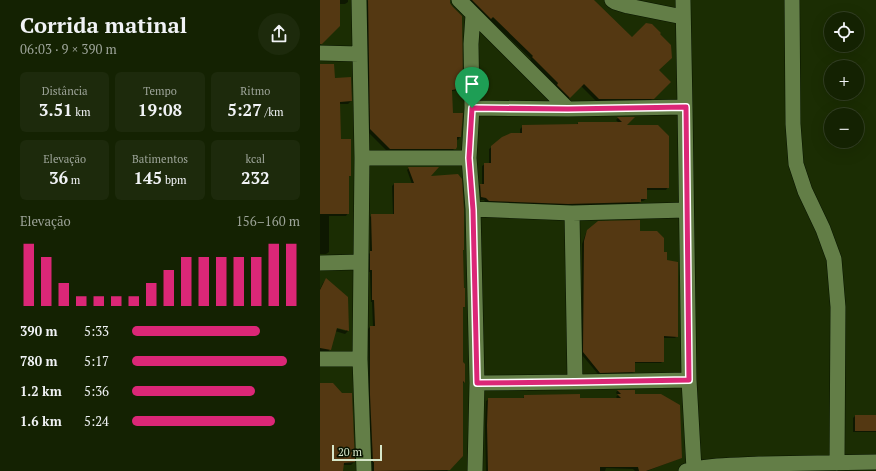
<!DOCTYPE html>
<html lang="pt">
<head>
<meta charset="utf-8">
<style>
  body { margin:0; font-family:"PT Serif",serif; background:#1d2a0c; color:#f1f3f6; height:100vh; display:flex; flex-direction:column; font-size:15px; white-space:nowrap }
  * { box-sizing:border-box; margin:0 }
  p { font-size:13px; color:#9da499 }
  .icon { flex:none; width:22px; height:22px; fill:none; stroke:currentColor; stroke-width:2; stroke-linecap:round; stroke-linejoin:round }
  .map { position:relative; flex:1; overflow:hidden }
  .side { display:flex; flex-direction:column; background:#142202; width:320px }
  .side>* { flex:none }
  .tools { position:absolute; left:504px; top:12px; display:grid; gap:8px }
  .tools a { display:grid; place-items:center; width:40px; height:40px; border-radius:50%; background:#142202; box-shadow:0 4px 16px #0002,0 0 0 1px #333f24; font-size:20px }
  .scale { position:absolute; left:12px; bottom:10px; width:50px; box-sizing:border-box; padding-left:4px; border:2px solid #d7e7ca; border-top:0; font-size:11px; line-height:14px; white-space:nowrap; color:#d7e7ca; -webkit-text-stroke:3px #091301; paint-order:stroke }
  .pin { position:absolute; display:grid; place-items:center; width:34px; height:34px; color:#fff; margin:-41px -17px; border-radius:50% 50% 50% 0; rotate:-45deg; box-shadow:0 0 4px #0007 }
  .pin .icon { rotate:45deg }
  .round { display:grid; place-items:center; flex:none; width:42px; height:42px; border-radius:21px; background:#1d2a0c }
  .headline { display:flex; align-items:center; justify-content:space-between; height:68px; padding:0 20px }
  h1 { font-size:22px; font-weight:700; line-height:30px }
  .metrics { display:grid; grid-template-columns:repeat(3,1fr); gap:6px; height:68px; padding:4px 20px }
  .metrics div { display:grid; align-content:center; border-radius:6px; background:#1d2a0c; text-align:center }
  .metrics b { font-size:17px; font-weight:700 }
  .metrics small { font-size:11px; font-weight:400 }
  .metrics p { font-size:11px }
  .chart { height:112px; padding:8px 20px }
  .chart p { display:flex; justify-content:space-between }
  .chart svg { width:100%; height:72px; margin-top:4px; stroke:#db2777; stroke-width:6 }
  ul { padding:0 20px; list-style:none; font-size:13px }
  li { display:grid; grid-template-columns:64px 48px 1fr; align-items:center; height:30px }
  li i { height:10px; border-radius:5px; background:#db2777 }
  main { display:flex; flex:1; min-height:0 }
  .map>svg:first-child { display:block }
  .shadow { fill:#0007; fill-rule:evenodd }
  .building { fill:#543812 }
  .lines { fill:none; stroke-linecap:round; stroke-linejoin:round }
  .street-casing { stroke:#081400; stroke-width:16 }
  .street { stroke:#637e47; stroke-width:15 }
  .route-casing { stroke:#fff; stroke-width:8 }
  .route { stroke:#db2777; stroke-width:5 }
</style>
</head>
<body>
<main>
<section class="side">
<div class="headline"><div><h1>Corrida matinal</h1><p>06:03 · 9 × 390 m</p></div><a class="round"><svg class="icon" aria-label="share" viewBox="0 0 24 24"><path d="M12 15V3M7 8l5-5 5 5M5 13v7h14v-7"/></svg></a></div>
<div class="metrics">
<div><p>Distância</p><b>3.51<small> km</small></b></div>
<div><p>Tempo</p><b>19:08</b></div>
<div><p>Ritmo</p><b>5:27<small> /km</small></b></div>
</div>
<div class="metrics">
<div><p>Elevação</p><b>36<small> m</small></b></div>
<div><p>Batimentos</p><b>145<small> bpm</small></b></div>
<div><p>kcal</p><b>232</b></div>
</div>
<div class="chart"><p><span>Elevação</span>156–160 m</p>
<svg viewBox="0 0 160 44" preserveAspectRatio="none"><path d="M5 44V6M15 44V14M25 44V30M35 44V38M45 44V38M55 44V38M65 44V38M75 44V30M85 44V22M95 44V14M105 44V14M115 44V14M125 44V14M135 44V14M145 44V6M155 44V6"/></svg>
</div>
<ul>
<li><b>390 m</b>5:33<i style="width:76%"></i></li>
<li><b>780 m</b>5:17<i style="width:92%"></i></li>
<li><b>1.2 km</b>5:36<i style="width:73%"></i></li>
<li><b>1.6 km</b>5:24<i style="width:85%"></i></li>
</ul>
</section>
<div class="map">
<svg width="556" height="471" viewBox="0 0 556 471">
  <rect width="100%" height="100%" fill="#1b2d03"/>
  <path class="shadow" d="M 0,0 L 28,0 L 28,2 L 25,4 L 19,4 L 19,26 L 0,45 Z
    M 48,0 L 129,0 L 142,88 L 139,90 L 132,91 L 132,114 L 140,137 L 138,140 L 136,139 L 136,147 L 132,151 L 67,151 L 48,132 L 46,1 Z
    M 147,0 L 273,0 L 338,70 L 349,82 L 330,101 L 277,102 L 261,86 L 247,100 L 235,88 L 236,86 L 210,60 L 211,59 L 169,19 L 168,21 Z
    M 0,65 L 14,79 L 31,101 L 28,104 L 19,104 L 20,140 L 30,175 L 28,178 L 28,213 L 26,216 L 9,216 L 9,252 L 6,254 L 0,254 Z
    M 298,118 L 313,118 L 305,126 L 348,187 L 346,190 L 326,190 L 326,199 L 323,201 L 321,201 L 318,204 L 245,206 L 166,203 L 164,200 L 159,200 L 158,187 L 160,185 L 162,185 L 162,166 L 165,164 L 169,164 L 169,149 L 172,147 L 200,134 L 200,129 L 203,126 L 256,125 L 258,123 L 299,123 L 296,120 Z
    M 89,168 L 108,177 L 143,250 L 142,251 L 144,306 L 142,309 L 142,363 L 144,364 L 144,382 L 142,384 L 142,456 L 127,471 L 52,471 L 52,464 L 51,464 L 49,397 L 48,329 L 50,327 L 53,327 L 52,302 L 51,302 L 50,272 L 49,272 L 49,254 L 50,253 L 50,217 L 52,215 L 73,215 L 72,186 L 74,184 L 92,184 L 87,170 Z
    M 278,222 L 319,232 L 343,253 L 357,336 L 355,338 L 343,338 L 343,361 L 341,363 L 314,363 L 314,372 L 312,373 L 278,374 L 262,355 L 262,244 L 266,233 Z
    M 6,280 L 28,331 L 25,334 L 15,331 L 10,349 L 7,353 L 0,353 L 0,289 L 3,283 ZM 12,327 L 26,329 L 26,331 Z
    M 0,384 L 34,462 L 31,465 L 22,465 L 22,471 L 0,471 Z
    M 297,391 L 314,391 L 314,395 L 361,457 L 358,459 L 327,471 L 315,471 L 313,469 L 286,468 L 285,471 L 166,471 L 165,427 L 166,401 L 169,399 L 202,399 L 205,396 L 259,399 L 298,399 L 296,397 L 298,395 L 296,393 Z
    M 535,416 L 556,416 L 556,432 L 533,432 L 533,418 Z"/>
  <path class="building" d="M 0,0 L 20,0 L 20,26 L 2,44 L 0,44 Z
    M 48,0 L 130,0 L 130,3 L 132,6 L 142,16 L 143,88 L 132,90 L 133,113 L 143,113 L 141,137 L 137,137 L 137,147 L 136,149 L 70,149 L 50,129 Z
    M 152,0 L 274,0 L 312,37 L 326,23 L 332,24 L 341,33 L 340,34 L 351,45 L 352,58 L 339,70 L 351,82 L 334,99 L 279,99 L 264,84 L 250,98 L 237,85 L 238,83 L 212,57 L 213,56 L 173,17 L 171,19 Z
    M 0,64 L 14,64 L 15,78 L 31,77 L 32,101 L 20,102 L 21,139 L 31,139 L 31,176 L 29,176 L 29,214 L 0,214 Z
    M 297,117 L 315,117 L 307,125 L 338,125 L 349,136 L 349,188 L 327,188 L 327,199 L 321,199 L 321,202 L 248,204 L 169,201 L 166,198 L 161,197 L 160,184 L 164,184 L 164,163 L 171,163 L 171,146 L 182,137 L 191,133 L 202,133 L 202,125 L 258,124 L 258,122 L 302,122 Z
    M 88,167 L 119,167 L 111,176 L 138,174 L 142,179 L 144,209 L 144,250 L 143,250 L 144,288 L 145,288 L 145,307 L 143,307 L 143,362 L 145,364 L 145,383 L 143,381 L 143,456 L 130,470 L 54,471 L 54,462 L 53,462 L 50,395 L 50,326 L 55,326 L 54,300 L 52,300 L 52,270 L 50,270 L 50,251 L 52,251 L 51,214 L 74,214 L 74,183 L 94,183 Z
    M 320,220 L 320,231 L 337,231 L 344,238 L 344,252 L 347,252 L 347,260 L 358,262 L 358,337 L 344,336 L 344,362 L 315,362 L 315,372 L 280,373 L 263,352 L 264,241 L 267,230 L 278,221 Z
    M 6,278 L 28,297 L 29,331 L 17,328 L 11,350 L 0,348 L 0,290 Z
    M 0,383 L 13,383 L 22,393 L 32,393 L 35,462 L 24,463 L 23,471 L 0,471 Z
    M 297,390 L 315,390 L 315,394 L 341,394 L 360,405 L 362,458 L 326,471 L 319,471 L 318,467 L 280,467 L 280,471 L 168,471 L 167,425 L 168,398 L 204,398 L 204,395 L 260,394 L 260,398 L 301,398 L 297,394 L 301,394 Z
    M 535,415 L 556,415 L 556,431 L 535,431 Z"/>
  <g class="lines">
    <g class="street-casing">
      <path id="street" d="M 39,0 L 42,158 L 40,359 L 44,471
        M 139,0 L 248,109 L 365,107
        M 292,0 L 295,2 L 308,6 L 363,17
        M 363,0 L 365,107 L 369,380 L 374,469
        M 472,0 L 473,124 L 476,164 L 485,191 L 503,229 L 514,259 L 518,307 L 517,463
        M 153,15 L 151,44 L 152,108 L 149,158 L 153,209 L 157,383 L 155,471
        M 0,53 L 39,54
        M 152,108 L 248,109
        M 42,158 L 149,158
        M 153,209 L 252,213 L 366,210
        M 252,213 L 255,382
        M 0,263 L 41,262
        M 0,359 L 40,359
        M 157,383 L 255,382 L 369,380
        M 366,471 C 390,465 415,465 439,464 C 478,463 517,463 556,462"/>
    </g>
    <use href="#street" class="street"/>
  </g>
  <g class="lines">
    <g class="route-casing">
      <path id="route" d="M 366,107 L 369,380 L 255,382 L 157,383 L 153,210 L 149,158 L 152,108 L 248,109 Z"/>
    </g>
    <use href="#route" class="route"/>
  </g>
</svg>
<div class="tools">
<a><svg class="icon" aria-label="locate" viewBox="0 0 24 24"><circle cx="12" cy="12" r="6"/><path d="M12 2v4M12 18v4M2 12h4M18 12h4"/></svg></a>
<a>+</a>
<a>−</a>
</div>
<div class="scale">20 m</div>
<div class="pin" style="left:152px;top:108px;background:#1e9e55"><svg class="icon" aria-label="arrive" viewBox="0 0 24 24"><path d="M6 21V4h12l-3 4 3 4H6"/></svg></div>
</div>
</main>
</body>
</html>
